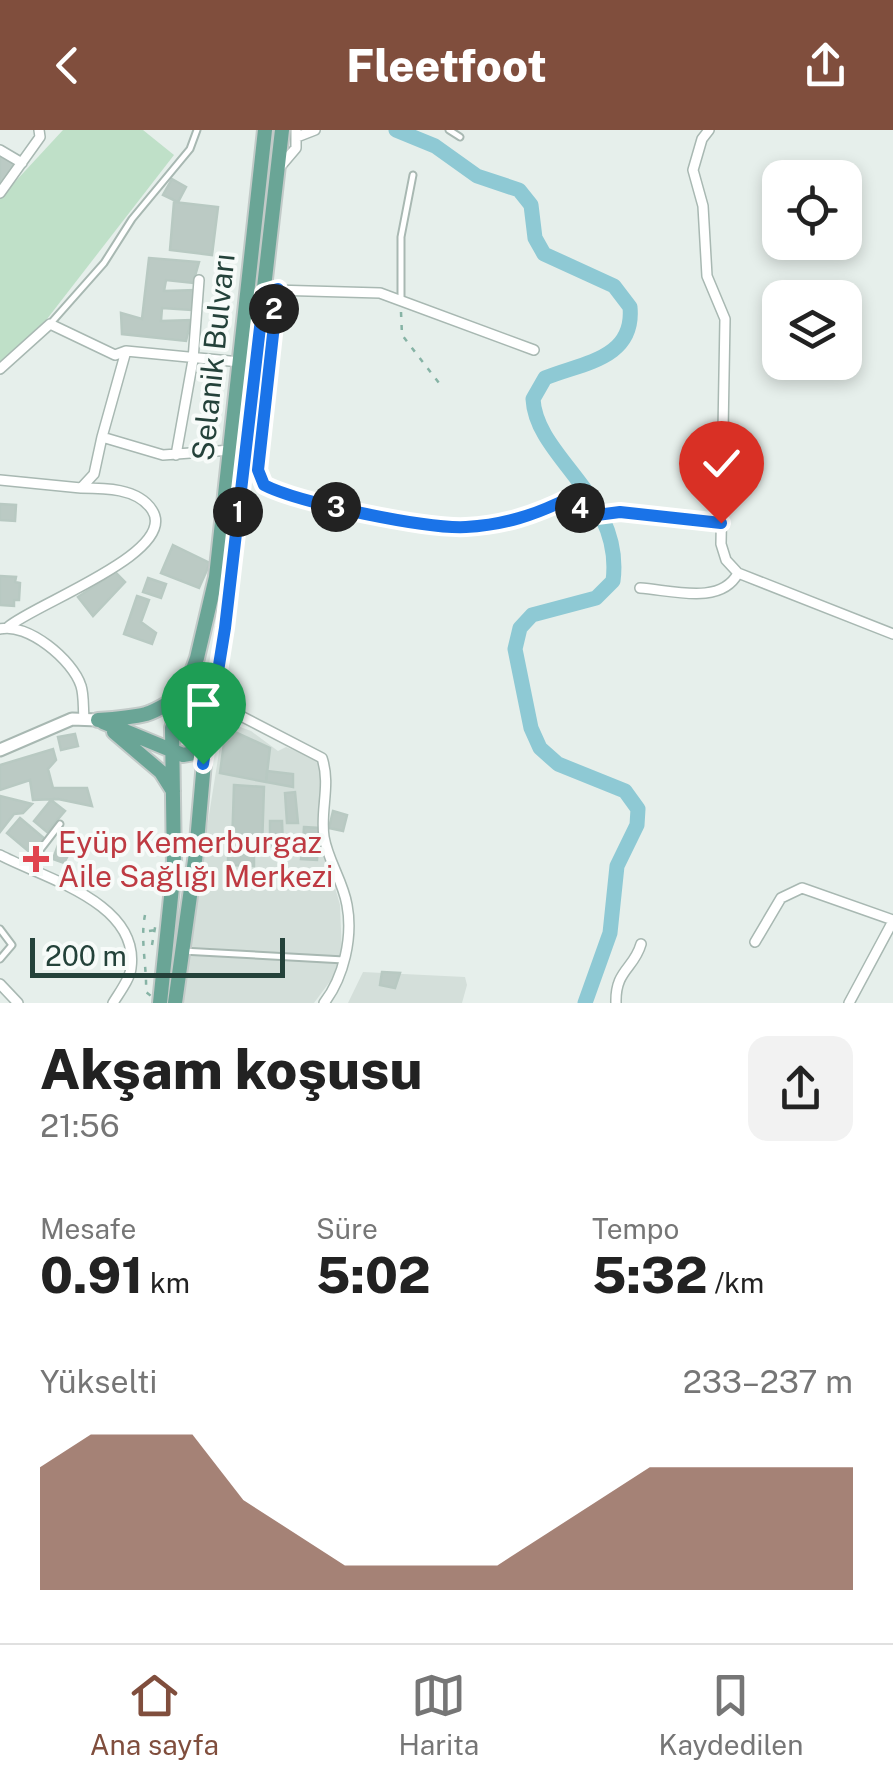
<!DOCTYPE html>
<html lang="tr">
<head>
<meta charset="utf-8">
<style>
  body { margin:0; font-family:"Public Sans",sans-serif; background:#f2f2f2; color:#222; height:100vh; display:flex; flex-direction:column; font-size:38px; white-space:nowrap }
  * { box-sizing:border-box; margin:0 }
  p { font-size:32px; color:#767676 }
  .icon { flex:none; width:55px; height:55px; fill:none; stroke:currentColor; stroke-width:2; stroke-linecap:round; stroke-linejoin:round }
  .map { position:relative; height:873px; overflow:hidden }
  .details { display:flex; flex-direction:column; background:#fff; flex:1 }
  .details>* { flex:none }
  .fabs { position:absolute; left:762px; top:30px; display:grid; gap:20px }
  .fabs a { display:grid; place-items:center; width:100px; height:100px; border-radius:20px; background:#fff; box-shadow:0 5px 15px #0003; font-size:50px }
  .scale { position:absolute; left:30px; bottom:25px; width:255px; box-sizing:border-box; padding-left:10px; border:5px solid #24423a; border-top:0; font-size:28px; line-height:35px; white-space:nowrap; color:#24423a; -webkit-text-stroke:8px #f7fbf9; paint-order:stroke }
  .pin { position:absolute; display:grid; place-items:center; width:85px; height:85px; color:#fff; margin:-102px -42px; border-radius:50% 50% 50% 0; rotate:-45deg; box-shadow:0 0 10px #0007 }
  .pin .icon { rotate:45deg }
  .km { position:absolute; width:50px; height:50px; margin:-25px; border-radius:50%; background:#222; color:#fff; font-size:28px; line-height:50px; text-align:center }
  .round { display:grid; place-items:center; flex:none; width:105px; height:105px; border-radius:20px; background:#f2f2f2 }
  .head { display:flex; align-items:center; justify-content:space-between; height:170px; padding:0 40px }
  h1 { font-size:55px; font-weight:800; line-height:75px }
  .stats { display:grid; grid-template-columns:repeat(3,1fr); gap:15px; height:170px; padding:10px 40px }
  .stats div { display:grid; align-content:center }
  .stats b { font-size:50px; font-weight:800 }
  .stats small { font-size:28px; font-weight:400 }
  .stats p { font-size:28px }
  .chart { height:280px; padding:20px 40px }
  .chart p { display:flex; justify-content:space-between }
  .chart svg { width:100%; height:180px; margin-top:10px; fill:#804e3d; opacity:.7 }
  header { display:flex; justify-content:space-between; align-items:center; height:130px; padding:0 40px; background:#804e3d; color:#fff; font-size:45px; font-weight:800 }
  .tabs { display:flex; justify-content:space-around; align-items:center; height:140px; border-top:2px solid #e0e0e0; background:#fff; font-size:28px; color:#767676 }
  .tabs a { display:grid; justify-items:center; gap:5px }
  .tabs .active { color:#804e3d }
  .map>svg:first-child { display:block }
  .built { fill:#d4dfda }
  .green { fill:#bfe0c8 }
  .lines { fill:none; stroke-linecap:round; stroke-linejoin:round }
  .river { stroke:#8ec9d4; stroke-width:15 }
  .building { fill:#bbcac4; stroke:#b8c9c2; stroke-width:2.5 }
  .service-casing { stroke:#a8b8b2; stroke-width:9 }
  .minor-casing { stroke:#a8b8b2; stroke-width:12 }
  .tertiary-casing { stroke:#a8b8b2; stroke-width:15 }
  .primary-casing { stroke:#c2cac8; stroke-width:18 }
  .path { stroke:#86b3a5; stroke-width:2.5; stroke-dasharray:5 8; stroke-linecap:butt }
  .service { stroke:#fff; stroke-width:5 }
  .minor { stroke:#fff; stroke-width:9 }
  .tertiary { stroke:#fff; stroke-width:11 }
  .primary { stroke:#6aa596; stroke-width:14 }
  .route-casing { stroke:#fff; stroke-width:20 }
  .route { stroke:#1a73e8; stroke-width:12 }
  .health-dot { fill:#e0444e; stroke:#f7fbf9; stroke-width:4 }
  .labels { text-anchor:middle; dominant-baseline:central; stroke-width:8; stroke-linejoin:round; paint-order:stroke }
  .street-label { font-size:30px; fill:#24423a; stroke:#f7fbf9 }
  .health-label { font-size:30px; fill:#be3a42; stroke:#f7fbf9; text-anchor:start }
</style>
</head>
<body>
<header><svg class="icon" aria-label="back" viewBox="0 0 24 24"><path d="M15 5l-7 7 7 7"/></svg>Fleetfoot<svg class="icon" aria-label="share" viewBox="0 0 24 24"><path d="M12 15V3M7 8l5-5 5 5M5 13v7h14v-7"/></svg></header>
<div class="map">
<svg width="893" height="873" viewBox="0 0 893 873">
  <rect width="100%" height="100%" fill="#e6efeb"/>
  <path class="built" d="M 224,591 L 251,601 L 278,621 L 286,617 L 316,629 L 322,640 L 321,709 L 340,775 L 342,825 L 334,846 L 314,873 L 179,873 Z
    M 363,842 L 465,847 L 467,855 L 462,873 L 348,873 Z"/>
  <path class="green" d="M 63,0 L 143,0 L 174,25 L 47,189 L 0,232 L 0,68 Z"/>
  <g class="lines">
    <path class="river" d="M 396,0 L 435,16 L 477,46 L 519,60 L 531,75 L 535,108 L 544,124 L 614,156 L 630,177 C 635,230 580,233 545,248 L 533,269 C 536,328 624,367 613,451 L 596,468 L 532,485 L 520,498 L 515,519 L 531,598 L 540,618 L 558,634 L 625,661 L 638,679 L 637,695 L 617,736 L 610,803 L 585,873"/>
  </g>
  <path class="building" d="M 0,25 L 14,34 L 0,56 Z
    M 172,49 L 186,57 L 178,72 L 163,65 Z
    M 174,72 L 218,77 L 212,125 L 170,120 Z
    M 149,128 L 199,132 L 193,153 L 166,150 L 164,161 L 195,160 L 191,180 L 162,178 L 161,191 L 191,190 L 186,211 L 122,204 L 121,183 L 142,189 Z
    M 0,374 L 16,375 L 15,391 L 0,390 Z
    M 173,415 L 210,433 L 199,458 L 161,443 Z
    M 115,442 L 125,452 L 93,486 L 78,467 Z
    M 0,446 L 16,447 L 15,452 L 20,453 L 19,470 L 14,470 L 14,476 L 0,475 Z
    M 148,448 L 166,454 L 161,468 L 143,462 Z
    M 137,466 L 149,470 L 141,492 L 156,503 L 152,514 L 124,504 Z
    M 226,598 L 270,618 L 266,652 L 220,643 Z
    M 75,604 L 78,616 L 61,620 L 58,607 Z
    M 53,619 L 56,630 L 48,639 L 53,658 L 87,658 L 92,676 L 58,669 L 33,670 L 30,650 L 0,660 L 0,635 Z
    M 267,641 L 293,644 L 293,657 L 266,652 Z
    M 234,655 L 264,657 L 262,718 L 232,717 Z
    M 295,662 L 298,693 L 287,693 L 285,663 Z
    M 0,666 L 32,674 L 23,683 L 14,684 L 0,702 Z
    M 51,670 L 65,681 L 47,702 L 34,691 Z
    M 333,681 L 347,685 L 343,701 L 329,698 Z
    M 20,688 L 46,710 L 33,725 L 7,703 Z
    M 270,691 L 282,691 L 283,717 L 270,717 Z
    M 304,697 L 320,698 L 318,715 L 303,713 Z
    M 62,704 L 76,710 L 64,733 L 53,729 Z
    M 303,713 L 318,715 L 317,730 L 301,729 Z
    M 228,722 L 254,723 L 254,736 L 228,735 Z
    M 382,842 L 400,843 L 395,858 L 380,855 Z"/>
  <g class="lines">
    <g class="service-casing">
      <path id="service" d="M 449,0 L 460,7
        M 401,169 L 401,107 L 413,45
        M 50,194 L 104,133 L 132,89 L 190,19 L 197,0
        M 27,737 L 60,694
        M 0,799 L 12,815 L 0,829
        M 182,821 L 344,830"/>
    </g>
    <g class="minor-casing">
      <path id="minor" d="M 709,0 L 702,9 L 693,40 L 703,76 L 707,146 L 725,189 L 721,414 L 726,430 L 738,443 L 893,504
        M 297,7 L 315,0
        M 0,20 L 22,33
        M 279,38 L 296,18 L 296,0
        M 0,63 L 40,7 L 39,0
        M 277,159 L 258,340 L 263,355 L 319,375 L 458,397 L 514,391
        M 273,160 L 380,163 L 534,220
        M 126,221 L 240,232
        M 0,239 L 50,194 L 115,225 L 126,221 L 102,307 L 163,325 L 231,320
        M 176,325 L 193,230 L 199,150
        M 0,350 L 81,358 L 94,344 L 102,307
        M 667,387 L 721,393
        M 640,458 C 671,460 721,476 738,443
        M 8,497 C 34,474 180,422 152,380 C 138,358 104,358 81,358
        M 0,499 C 27,492 73,530 81,556 C 84,565 83,578 84,588
        M 212,571 L 322,628 C 331,655 320,680 324,707 C 328,731 343,751 347,775 C 353,807 344,847 324,873
        M 0,725 C 43,748 140,772 131,838 C 130,849 119,863 113,873
        M 755,812 L 781,768 L 802,758 L 893,790
        M 0,854 L 18,873
        M 616,873 C 615,840 634,839 641,814
        M 849,873 L 893,791"/>
    </g>
    <g class="tertiary-casing">
      <path id="tertiary" d="M 0,620 L 72,589 L 98,590"/>
    </g>
    <g class="primary-casing">
      <path id="primary" d="M 98,590 C 114,589 130,588 146,584 C 171,576 185,554 212,571
        M 103,592 L 183,625 L 205,621
        M 114,602 L 161,642 L 173,661
        M 160,873 L 174,738 L 172,598 L 197,528 L 216,447 L 265,0
        M 175,873 L 196,723 L 205,621 L 225,499 L 282,0"/>
    </g>
    <path class="path" d="M 401,182 L 402,205 L 439,253
      M 520,389 L 569,368 L 589,386 L 620,382 L 660,387
      M 145,785 C 140,810 147,836 146,862 L 151,866
      M 149,801 L 155,800 L 149,797
      M 152,815 L 156,792"/>
    <use href="#service" class="service"/>
    <use href="#minor" class="minor"/>
    <use href="#tertiary" class="tertiary"/>
    <use href="#primary" class="primary"/>
  </g>
  <g class="lines">
    <g class="route-casing">
      <path id="route" d="M 203,634 L 225,498 L 264,163 L 278,159 L 258,340 L 264,355 C 299,373 427,399 466,397 C 504,395 535,385 569,368 L 589,386 L 620,382 L 721,393"/>
    </g>
    <use href="#route" class="route"/>
  </g>
  <path class="health-dot" d="M31 714h10v10h10v10h-10v10h-10v-10h-10v-10h10z"/>
  <g class="labels">
    <g class="street-label">
      <text transform="translate(213 227) rotate(-84)">Selanik Bulvarı</text>
    </g>
    <g class="health-label">
      <text x="58" y="712">Eyüp Kemerburgaz<tspan x="58" dy="34">Aile Sağlığı Merkezi</tspan></text>
    </g>
  </g>
</svg>
<div class="fabs">
<a><svg class="icon" aria-label="locate" viewBox="0 0 24 24"><circle cx="12" cy="12" r="6"/><path d="M12 2v4M12 18v4M2 12h4M18 12h4"/></svg></a>
<a><svg class="icon" aria-label="layers" viewBox="0 0 24 24"><path d="M12 4l9 5-9 5-9-5zM3 14l9 5 9-5"/></svg></a>
</div>
<div class="scale">200 m</div>
<div class="pin" style="left:203px;top:634px;background:#1e9e55"><svg class="icon" aria-label="arrive" viewBox="0 0 24 24"><path d="M6 21V4h12l-3 4 3 4H6"/></svg></div>
<div class="pin" style="left:721px;top:393px;background:#d93025"><svg class="icon" aria-label="check" viewBox="0 0 24 24"><path d="M5 12l5 5 9-10"/></svg></div>
<b class="km" style="left:238px;top:382px">1</b>
<b class="km" style="left:274px;top:179px">2</b>
<b class="km" style="left:336px;top:377px">3</b>
<b class="km" style="left:580px;top:378px">4</b>
</div>
<section class="details">
<div class="head"><div><h1>Akşam koşusu</h1><p>21:56</p></div><a class="round"><svg class="icon" aria-label="share" viewBox="0 0 24 24"><path d="M12 15V3M7 8l5-5 5 5M5 13v7h14v-7"/></svg></a></div>
<div class="stats">
<div><p>Mesafe</p><b>0.91<small> km</small></b></div>
<div><p>Süre</p><b>5:02</b></div>
<div><p>Tempo</p><b>5:32<small> /km</small></b></div>
</div>
<div class="chart"><p><span>Yükselti</span>233–237 m</p>
<svg viewBox="0 0 160 44" preserveAspectRatio="none"><path d="M0 44V14L10 6L20 6L30 6L40 22L50 30L60 38L70 38L80 38L90 38L100 30L110 22L120 14L130 14L140 14L150 14L160 14V44z"/></svg>
</div>
</section>
<nav class="tabs">
<a class="active"><svg class="icon" aria-label="home" viewBox="0 0 24 24"><path d="M3 11l9-7 9 7M6 9v11h12V9"/></svg>Ana sayfa</a>
<a><svg class="icon" aria-label="map" viewBox="0 0 24 24"><path d="M3 6l6-2 6 2 6-2v14l-6 2-6-2-6 2zM9 4v14M15 6v14"/></svg>Harita</a>
<a><svg class="icon" aria-label="saved" viewBox="0 0 24 24"><path d="M7 4h10v16l-5-4-5 4z"/></svg>Kaydedilen</a>
</nav>
</body>
</html>
